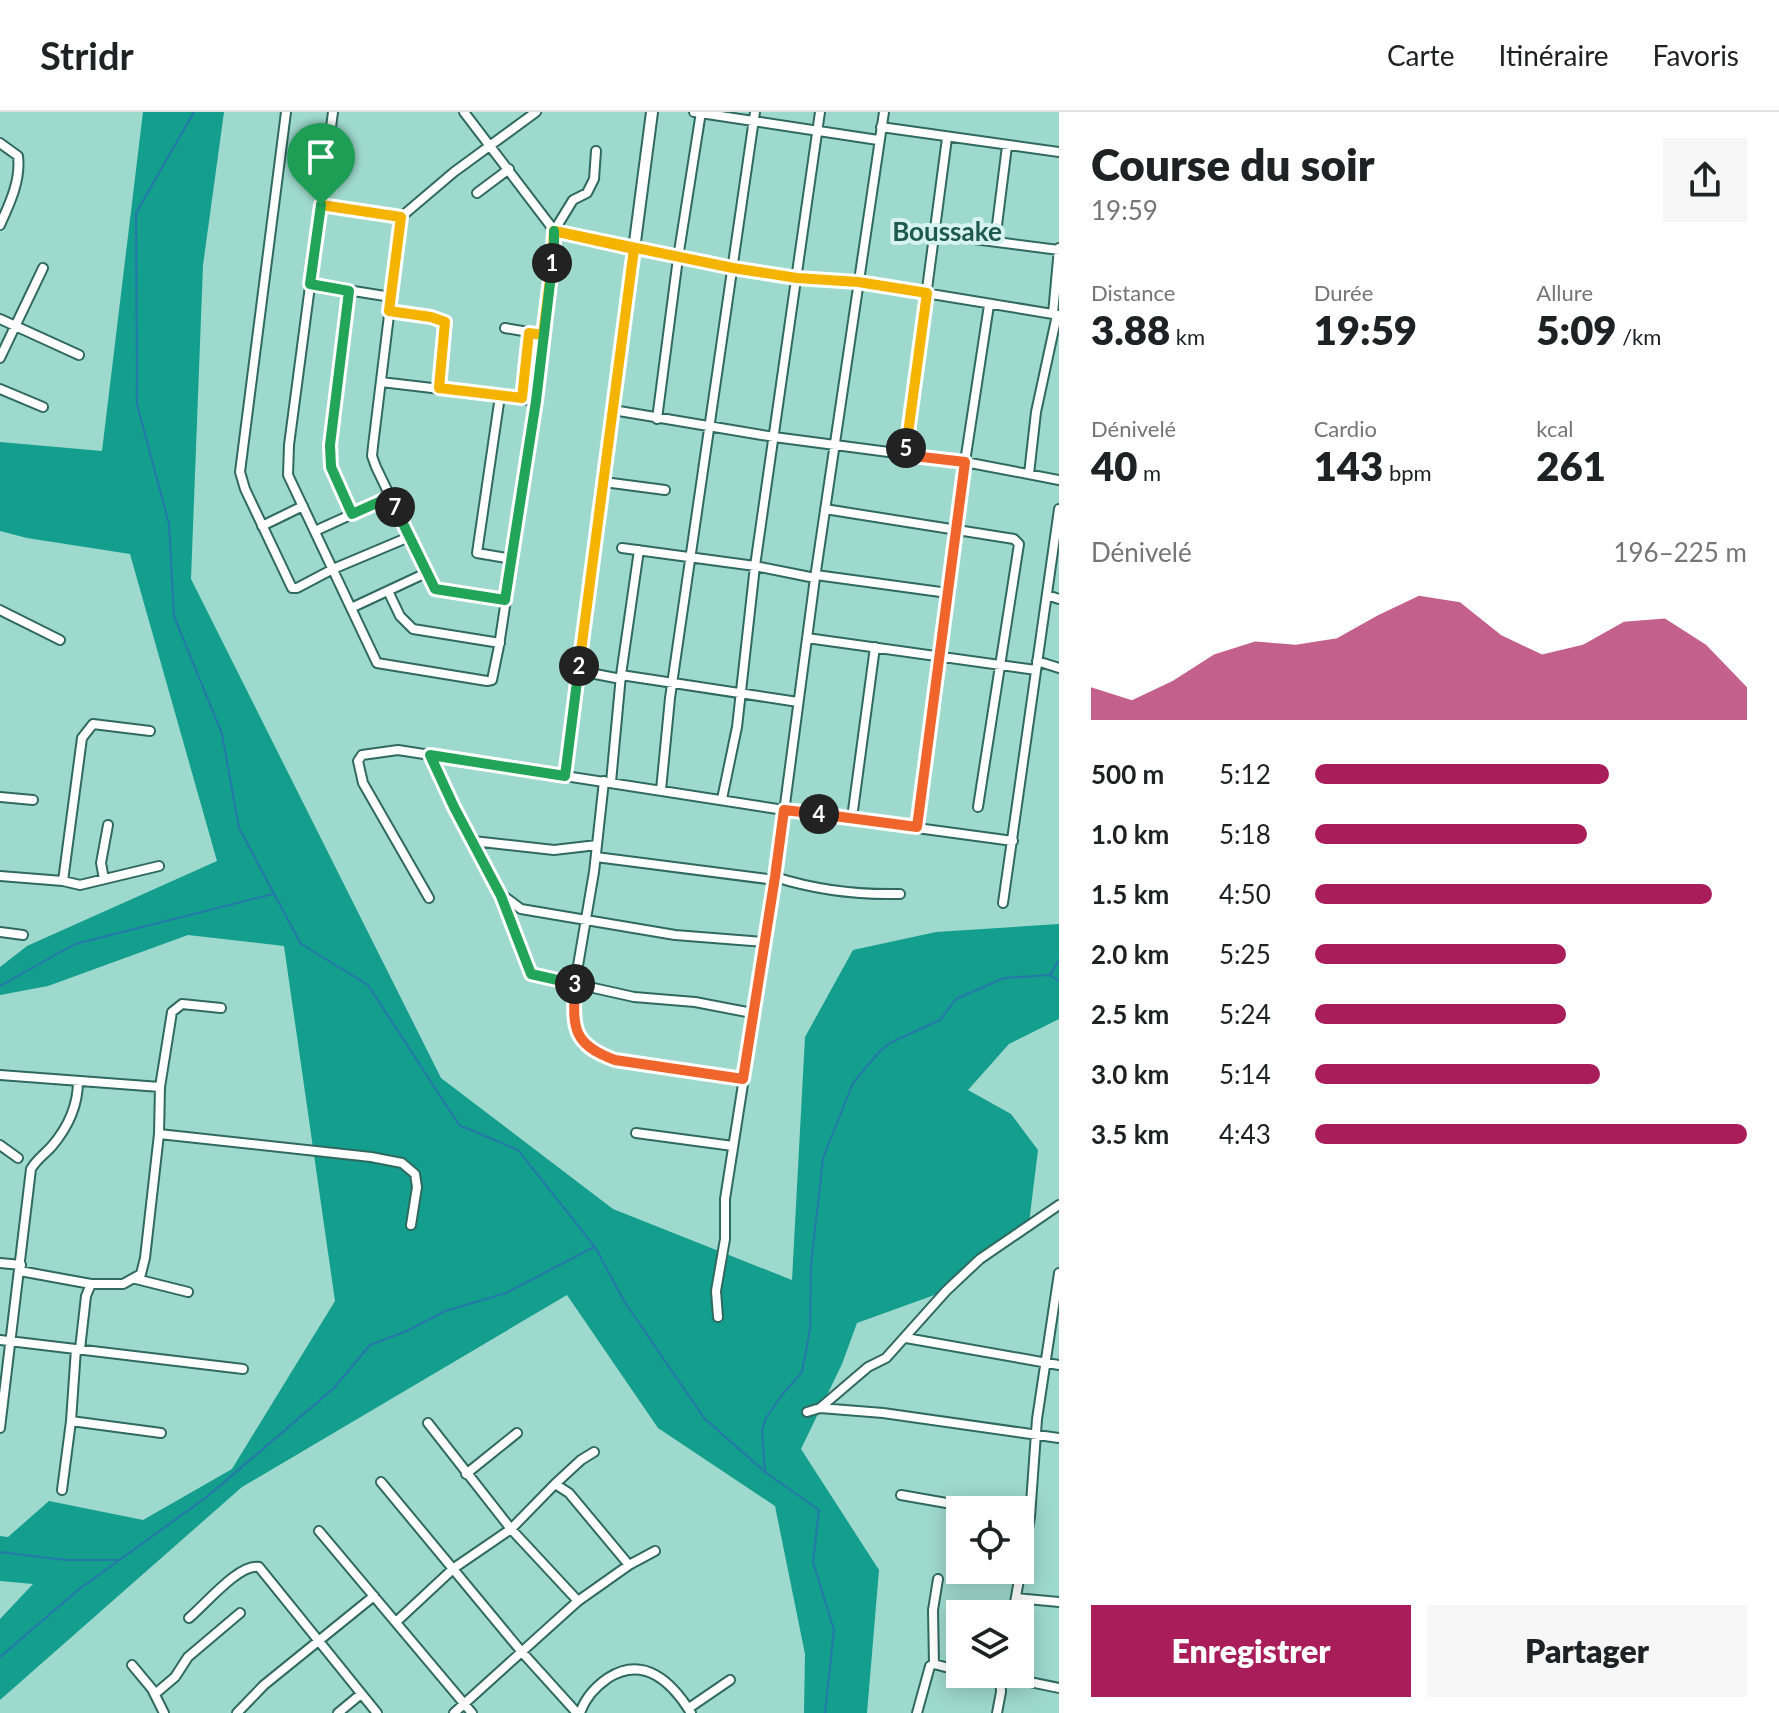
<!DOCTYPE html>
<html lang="fr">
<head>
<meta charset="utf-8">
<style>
  body { margin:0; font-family:Lato,sans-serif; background:#f6f6f6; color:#202124; height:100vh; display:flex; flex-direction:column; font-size:30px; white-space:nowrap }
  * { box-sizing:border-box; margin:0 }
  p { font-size:26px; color:#757577 }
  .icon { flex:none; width:44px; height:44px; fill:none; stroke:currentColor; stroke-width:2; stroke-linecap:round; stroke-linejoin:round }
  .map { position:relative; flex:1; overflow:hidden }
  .side { display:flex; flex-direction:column; background:#fff; width:720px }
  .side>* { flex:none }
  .tools { position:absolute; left:946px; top:1384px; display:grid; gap:16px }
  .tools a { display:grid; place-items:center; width:88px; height:88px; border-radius:0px; background:#fff; box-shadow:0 4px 20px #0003; font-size:40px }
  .pin { position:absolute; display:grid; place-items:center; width:68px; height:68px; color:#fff; margin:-82px -34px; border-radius:50% 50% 50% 0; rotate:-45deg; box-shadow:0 0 8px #0007 }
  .pin .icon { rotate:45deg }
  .km { position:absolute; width:40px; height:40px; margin:-20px; border-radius:50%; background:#222; color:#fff; font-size:22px; line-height:40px; text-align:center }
  .round { display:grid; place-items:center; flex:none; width:84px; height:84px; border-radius:0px; background:#f6f6f6 }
  .overview { display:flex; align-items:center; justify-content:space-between; height:136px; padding:0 32px }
  h1 { font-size:44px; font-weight:800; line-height:60px }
  .figures { display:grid; grid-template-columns:repeat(3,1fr); gap:12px; height:136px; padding:8px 32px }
  .figures div { display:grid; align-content:center }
  .figures b { font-size:40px; font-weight:800 }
  .figures small { font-size:22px; font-weight:400 }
  .figures p { font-size:22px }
  .chart { height:224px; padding:16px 32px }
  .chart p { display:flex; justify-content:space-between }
  .chart svg { width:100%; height:144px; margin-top:8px; fill:#aa1d5b; opacity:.7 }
  .primary-button { display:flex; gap:16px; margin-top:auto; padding:16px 32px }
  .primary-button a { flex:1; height:92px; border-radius:0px; background:#aa1d5b; color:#fff; font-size:32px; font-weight:800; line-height:92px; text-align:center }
  .primary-button a+a { background:#f6f6f6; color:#202124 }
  ul { padding:0 32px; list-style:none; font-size:26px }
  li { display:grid; grid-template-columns:128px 96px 1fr; align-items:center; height:60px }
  li i { height:20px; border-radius:10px; background:#aa1d5b }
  header { display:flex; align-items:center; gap:48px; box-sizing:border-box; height:112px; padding:0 40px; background:#fff; border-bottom:2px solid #e0e0e0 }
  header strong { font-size:38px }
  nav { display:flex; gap:44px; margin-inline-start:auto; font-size:28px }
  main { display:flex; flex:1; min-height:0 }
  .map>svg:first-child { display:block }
  .forest { fill:#139e8d }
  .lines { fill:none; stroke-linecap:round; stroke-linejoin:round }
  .stream { stroke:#2678ab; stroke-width:2 }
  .minor-casing { stroke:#2f695f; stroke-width:12 }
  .tertiary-casing { stroke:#2f695f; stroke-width:14 }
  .minor { stroke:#fff; stroke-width:8 }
  .tertiary { stroke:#fff; stroke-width:10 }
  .split-1-casing { stroke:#fff; stroke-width:16 }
  .split-2-casing { stroke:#fff; stroke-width:16 }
  .split-3-casing { stroke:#fff; stroke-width:16 }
  .split-4-casing { stroke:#fff; stroke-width:16 }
  .split-5-casing { stroke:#fff; stroke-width:16 }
  .split-6-casing { stroke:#fff; stroke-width:16 }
  .split-7-casing { stroke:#fff; stroke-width:16 }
  .split-8-casing { stroke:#fff; stroke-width:16 }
  .split-1 { stroke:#f5b400; stroke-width:10 }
  .split-2 { stroke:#f5b400; stroke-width:10 }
  .split-3 { stroke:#22a559; stroke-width:10 }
  .split-4 { stroke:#f0652b; stroke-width:10 }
  .split-5 { stroke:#f0652b; stroke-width:10 }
  .split-6 { stroke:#f5b400; stroke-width:10 }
  .split-7 { stroke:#22a559; stroke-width:10 }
  .split-8 { stroke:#22a559; stroke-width:10 }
  .labels { text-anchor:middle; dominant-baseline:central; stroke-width:8; stroke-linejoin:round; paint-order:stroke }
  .neighbourhood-label { font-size:26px; font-weight:bold; fill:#1e5950; stroke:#d6f3ed }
</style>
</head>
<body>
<header>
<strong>Stridr</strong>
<nav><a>Carte</a><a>Itinéraire</a><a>Favoris</a></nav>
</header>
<main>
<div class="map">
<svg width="1059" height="1601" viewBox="0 0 1059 1601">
  <rect width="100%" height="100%" fill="#9ed9cd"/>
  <path class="forest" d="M 143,0 L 224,0 L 203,153 L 191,467 L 441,966 L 613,1097 L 792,1168 L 805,925 L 853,838 L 936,820 L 1059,812 L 1059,907 L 1009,932 L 968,978 L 1011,1002 L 1038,1038 L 1029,1111 L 940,1181 L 857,1211 L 842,1252 L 801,1337 L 879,1458 L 867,1601 L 804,1601 L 805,1542 L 775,1394 L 658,1316 L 567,1183 L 242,1375 L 0,1588 L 0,1507 L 33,1472 L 0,1469 L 0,1424 L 8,1425 L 49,1389 L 143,1408 L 232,1357 L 335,1189 L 284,834 L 188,823 L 48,874 L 0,883 L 0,855 L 27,834 L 217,749 L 130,442 L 27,426 L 0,419 L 0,330 L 102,339 Z"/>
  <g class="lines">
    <path class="stream" d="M 194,0 L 136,101 L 137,292 L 169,412 L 174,504 L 222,622 L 239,716 L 301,832 L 368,873 L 459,1013 L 518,1038 L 595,1135 L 624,1189 L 704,1306 L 765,1360 L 819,1398 L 813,1450 L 834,1518 L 825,1601
      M 1050,863 L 1059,848
      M 0,874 L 75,832 L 273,782
      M 765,1360 L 762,1318 L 766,1306 L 781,1284 L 802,1260 L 810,1217 L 811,1153 L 823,1046 L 853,971 L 879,940 L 890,931 L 940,908 L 956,887 L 1004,866 L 1050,863 L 1059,869
      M 0,1440 L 65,1448 L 118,1448
      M 0,1545 L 78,1478 L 208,1384 L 334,1276 L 370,1233 L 407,1219 L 445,1199 L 506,1181 L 594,1135"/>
    <g class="minor-casing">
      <path id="minor" d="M 286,0 L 240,360 L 245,377 L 292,476 L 297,476 L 333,457 L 409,425
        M 333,0 L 289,333 L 288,363 L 377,551 L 487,569 L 492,568 L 499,534 L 536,289 L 555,122 L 550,113 L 464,0
        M 694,0 L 878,28
        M 881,15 L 1059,40
        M 0,31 L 18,44 C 21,68 10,91 0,113
        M 596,39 L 594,67 L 587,81 L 573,88 L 554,119 L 733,156 L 797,166 L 858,170 L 1059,203
        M 477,81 L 509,57
        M 321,93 L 401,105
        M 935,122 L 1059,138
        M 995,129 L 1007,34
        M 310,172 L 391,185
        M 349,179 L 329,344 L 331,355 L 352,402
        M 389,199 L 431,205 L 445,210 L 439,276
        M 1053,202 L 1059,136
        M 0,207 L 79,243
        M 505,216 L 534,221
        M 0,246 L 43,156
        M 381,270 L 500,284 L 477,441 L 512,447
        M 0,277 L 43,295
        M 500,284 L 536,289
        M 522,286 L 529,221
        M 613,298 L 774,325 L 965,350 L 1059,368
        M 657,307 L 678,146 L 701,0
        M 905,343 L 947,26
        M 1029,362 L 1036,300 L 1057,203
        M 604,370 L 665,378
        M 825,397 L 1014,427 L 1019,432 L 978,695
        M 262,414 L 303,394
        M 315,419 L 390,385
        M 622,436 L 755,454 L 815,466
        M 816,463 L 948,481
        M 388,479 L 400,504 L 413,517 L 500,531
        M 1047,483 L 1059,487
        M 505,488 L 439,479 L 433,474 L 376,355 L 372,344 L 373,334 L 401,105 L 454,60 L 536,0
        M 351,496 L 426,461
        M 0,498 L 60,528
        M 807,526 L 1036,558
        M 1037,549 L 1059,556
        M 590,561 L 621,567
        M 621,563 L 798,590
        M 430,643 L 497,779 L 521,797 L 675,823 L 765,830
        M 604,669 L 594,760 L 575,871 L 574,892 L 578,922 L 583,932 L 615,948 L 743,967
        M 611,670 L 621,563 L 639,438
        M 661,678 L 670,586 L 755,0
        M 0,685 L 33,688
        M 722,687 L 737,615 L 755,454 L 820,0
        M 852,706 L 875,535
        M 917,715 L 965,350 L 989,193
        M 473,729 L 554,738 L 597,733
        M 596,745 L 775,768
        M 0,764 L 63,769 L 82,626 L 93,612 L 150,619
        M 775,765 C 816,778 858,783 900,782
        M 104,767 L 101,751 L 108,713
        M 63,769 L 80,773 L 159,754
        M 429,786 L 363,671 L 358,649 L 362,643 L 398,638 L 784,698 L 1013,729
        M 502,786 L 531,862 L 634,885 L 695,890 L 752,901
        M 1003,791 L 1059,397
        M 0,820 L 23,823
        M 221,896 L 182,892 L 172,900 L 160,975 L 159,1022 L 371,1045 L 402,1051 L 415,1062 L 417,1075 L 411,1113
        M 0,963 L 160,975
        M 636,1021 L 733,1034
        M 0,1033 L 18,1046
        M 0,1151 L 21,1153
        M 20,1159 L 91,1172
        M 136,1167 L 188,1180
        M 718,1205 L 716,1179 L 725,1127 L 725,1087 L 775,768 L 815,466 L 884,0
        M 906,1226 L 1059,1253
        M 0,1228 L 243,1257
        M 76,1237 L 71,1309 L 161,1321
        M 80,1237 L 86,1184 L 91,1172 L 123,1172 L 141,1162 L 145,1146 L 159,1022
        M 820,1296 L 883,1301 L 1059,1326
        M 807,1300 L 820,1296 L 868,1255 L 886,1246 L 946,1179 L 980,1147 L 1059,1093
        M 428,1311 L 511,1417 L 578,1489
        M 0,1316 L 31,1057 C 37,1047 45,1042 52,1034 C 69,1014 78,994 78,969
        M 466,1362 L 517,1321
        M 381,1370 L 521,1539 L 577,1601
        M 555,1372 L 581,1348 L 594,1340
        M 62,1378 L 71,1309
        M 901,1383 L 986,1398
        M 319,1419 L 472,1601
        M 1016,1486 L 1059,1490
        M 1013,1502 L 1030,1405 L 1037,1307 L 1059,1161
        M 189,1506 C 205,1493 239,1451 259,1455 L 377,1601
        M 396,1510 L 454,1456 L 511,1417 L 555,1372 L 569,1381 L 629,1453
        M 934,1552 L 960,1559
        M 132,1553 L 152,1577 L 164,1601
        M 969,1562 L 983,1566 L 1006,1565 L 1059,1576
        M 155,1582 L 175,1565 L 188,1545 L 240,1501
        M 689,1596 L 730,1568
        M 237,1601 L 264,1573 L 374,1484
        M 338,1601 L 361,1582
        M 454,1601 L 578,1489 L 629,1453 L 655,1439
        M 580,1601 C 585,1586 595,1575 608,1566 C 644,1543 672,1570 691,1601
        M 917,1601 L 930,1554 L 934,1552 L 933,1498 L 938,1467
        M 997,1601 L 1001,1580 L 1000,1563"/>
    </g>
    <g class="tertiary-casing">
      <path id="tertiary" d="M 565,664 L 652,0"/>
    </g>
    <use href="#minor" class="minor"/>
    <use href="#tertiary" class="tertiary"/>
  </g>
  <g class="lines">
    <g class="split-1-casing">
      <path id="split-1" d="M 321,93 L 401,105 L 389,199 L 431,205 L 445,210 L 439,276 L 522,286 L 529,221 L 543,223 L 552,151"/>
    </g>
    <g class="split-2-casing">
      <path id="split-2" d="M 552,151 L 554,119 L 634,137 L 579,554"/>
    </g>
    <g class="split-3-casing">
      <path id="split-3" d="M 575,872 L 531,862 L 501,784 L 454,695 L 430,643 L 565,664 L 579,554"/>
    </g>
    <g class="split-4-casing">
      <path id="split-4" d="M 575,872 C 573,915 571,932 615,948 L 743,967 L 775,765 L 784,698 L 819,702"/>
    </g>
    <g class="split-5-casing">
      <path id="split-5" d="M 819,702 L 917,715 L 965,350 L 905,343 L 906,336"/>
    </g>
    <g class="split-6-casing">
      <path id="split-6" d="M 554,119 L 733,156 L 797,166 L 858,170 L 927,181 L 906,336"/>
    </g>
    <g class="split-7-casing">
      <path id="split-7" d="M 395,395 L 435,477 L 505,488 L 536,289 L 554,138 L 554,119"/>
    </g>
    <g class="split-8-casing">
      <path id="split-8" d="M 321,93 L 310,172 L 349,179 L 330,333 L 331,355 L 352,402 L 390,385 L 395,395"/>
    </g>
    <use href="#split-1" class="split-1"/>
    <use href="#split-2" class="split-2"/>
    <use href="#split-3" class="split-3"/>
    <use href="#split-4" class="split-4"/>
    <use href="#split-5" class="split-5"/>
    <use href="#split-6" class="split-6"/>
    <use href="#split-7" class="split-7"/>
    <use href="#split-8" class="split-8"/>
  </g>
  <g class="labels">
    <g class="neighbourhood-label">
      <text x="947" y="119">Boussake</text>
    </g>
  </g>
</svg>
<div class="tools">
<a><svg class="icon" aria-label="locate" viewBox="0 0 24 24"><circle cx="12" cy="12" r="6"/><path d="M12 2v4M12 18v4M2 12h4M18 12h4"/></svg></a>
<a><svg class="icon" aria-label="layers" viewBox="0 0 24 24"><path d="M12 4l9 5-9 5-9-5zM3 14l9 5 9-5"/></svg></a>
</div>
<div class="pin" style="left:321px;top:93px;background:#1e9e55"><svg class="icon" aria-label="arrive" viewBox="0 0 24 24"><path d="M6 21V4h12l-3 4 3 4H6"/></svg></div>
<b class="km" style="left:552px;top:151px">1</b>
<b class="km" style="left:579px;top:554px">2</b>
<b class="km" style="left:575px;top:872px">3</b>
<b class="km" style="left:819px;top:702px">4</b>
<b class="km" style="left:906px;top:336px">5</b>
<b class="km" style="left:395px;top:395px">7</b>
</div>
<section class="side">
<div class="overview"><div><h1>Course du soir</h1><p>19:59</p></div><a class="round"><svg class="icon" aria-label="share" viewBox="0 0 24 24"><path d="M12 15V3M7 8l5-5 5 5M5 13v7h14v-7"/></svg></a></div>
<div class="figures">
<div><p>Distance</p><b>3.88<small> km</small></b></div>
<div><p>Durée</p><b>19:59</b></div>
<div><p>Allure</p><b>5:09<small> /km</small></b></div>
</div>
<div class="figures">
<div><p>Dénivelé</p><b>40<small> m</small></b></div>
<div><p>Cardio</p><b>143<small> bpm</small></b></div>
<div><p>kcal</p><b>261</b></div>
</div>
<div class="chart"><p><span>Dénivelé</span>196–225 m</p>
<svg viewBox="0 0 160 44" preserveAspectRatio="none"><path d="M0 44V34L10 38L20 32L30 24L40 20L50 21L60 19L70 12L80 6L90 8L100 18L110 24L120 21L130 14L140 13L150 21L160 34V44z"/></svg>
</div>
<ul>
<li><b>500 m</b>5:12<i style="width:68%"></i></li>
<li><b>1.0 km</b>5:18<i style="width:63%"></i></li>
<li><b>1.5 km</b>4:50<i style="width:92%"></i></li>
<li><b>2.0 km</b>5:25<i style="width:58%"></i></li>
<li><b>2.5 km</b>5:24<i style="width:58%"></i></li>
<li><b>3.0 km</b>5:14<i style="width:66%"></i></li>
<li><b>3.5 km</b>4:43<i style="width:100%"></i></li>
</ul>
<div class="primary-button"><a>Enregistrer</a><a>Partager</a></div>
</section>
</main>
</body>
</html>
